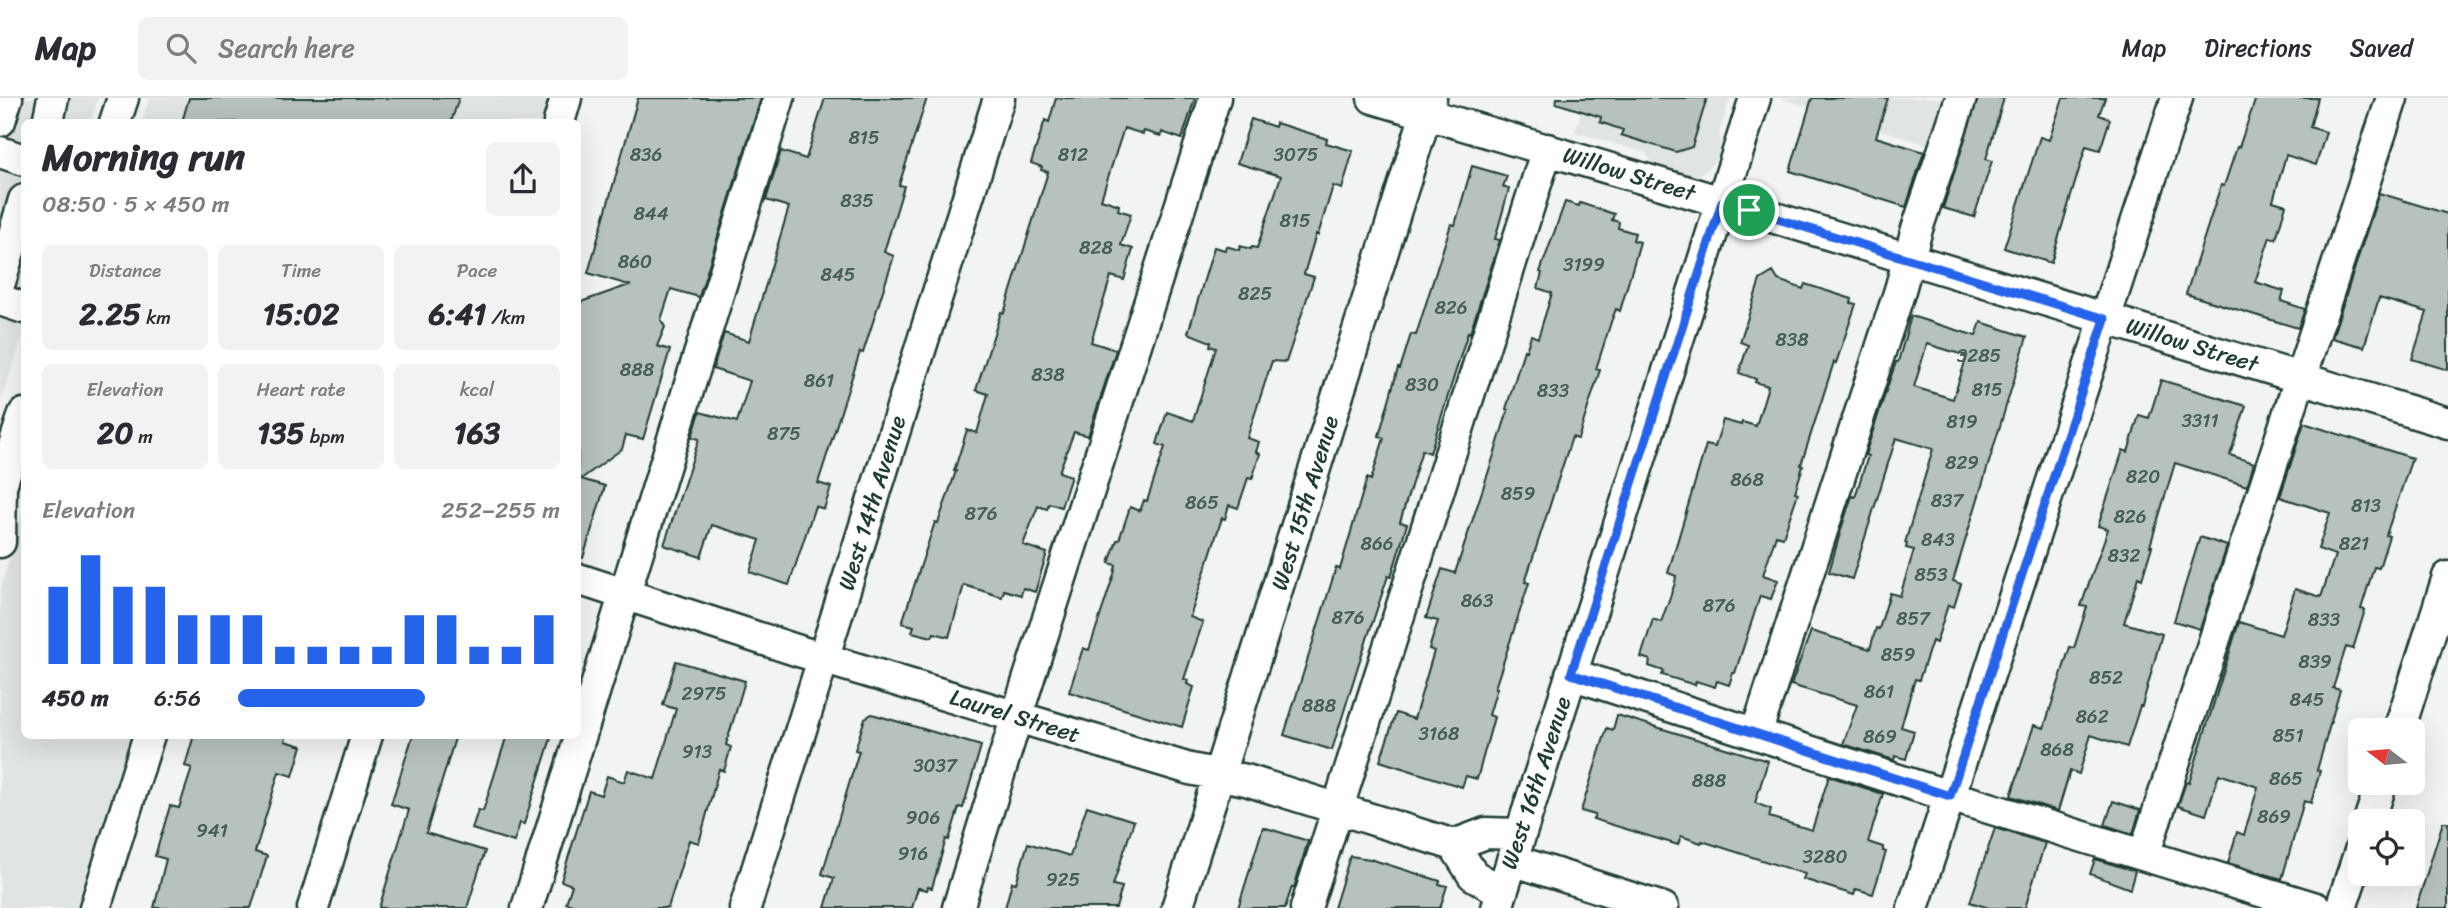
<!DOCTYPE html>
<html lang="en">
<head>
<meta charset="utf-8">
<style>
  body { margin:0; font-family:Sriracha,sans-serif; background:#f2f2f3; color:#2b2b33; height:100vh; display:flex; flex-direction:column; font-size:26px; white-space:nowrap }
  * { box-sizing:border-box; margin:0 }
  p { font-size:23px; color:#7c7c81 }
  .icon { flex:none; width:38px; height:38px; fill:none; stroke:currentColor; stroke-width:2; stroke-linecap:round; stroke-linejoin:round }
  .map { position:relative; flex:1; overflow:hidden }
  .details { position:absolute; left:21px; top:21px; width:560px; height:620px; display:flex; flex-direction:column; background:#fff; border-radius:10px; box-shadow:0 7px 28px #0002 }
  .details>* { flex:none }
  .needle { width:46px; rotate:286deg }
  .tools { position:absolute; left:2348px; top:620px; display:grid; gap:14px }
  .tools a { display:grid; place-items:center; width:77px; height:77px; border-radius:10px; background:#fff; box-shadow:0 7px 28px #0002; font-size:35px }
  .pin { position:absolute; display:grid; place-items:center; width:60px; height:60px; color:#fff; margin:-30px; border:4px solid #fff; border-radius:50%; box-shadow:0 2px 7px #0007 }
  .round { display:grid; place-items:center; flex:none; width:74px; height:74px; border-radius:10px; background:#f2f2f3 }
  .summary { display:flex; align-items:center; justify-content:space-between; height:119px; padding:0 21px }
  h1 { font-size:38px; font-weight:800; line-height:52px }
  .metrics { display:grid; grid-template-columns:repeat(3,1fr); gap:10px; height:119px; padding:7px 21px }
  .metrics div { display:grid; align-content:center; border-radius:10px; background:#f2f2f3; text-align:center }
  .metrics b { font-size:30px; font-weight:800 }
  .metrics small { font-size:19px; font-weight:400 }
  .metrics p { font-size:19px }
  .chart { height:196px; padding:14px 21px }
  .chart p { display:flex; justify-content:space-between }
  .chart svg { width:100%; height:126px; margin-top:7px; stroke:#2563eb; stroke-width:6 }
  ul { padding:0 21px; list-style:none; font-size:23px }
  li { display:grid; grid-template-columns:112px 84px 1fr; align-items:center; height:52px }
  li i { height:18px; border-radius:9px; background:#2563eb }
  header { display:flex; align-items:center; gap:42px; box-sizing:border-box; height:98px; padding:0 35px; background:#fff; border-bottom:2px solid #e1e1e2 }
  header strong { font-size:33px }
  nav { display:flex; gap:38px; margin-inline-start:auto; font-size:24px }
  .search { width:490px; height:63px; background:#f2f2f3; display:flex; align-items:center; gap:18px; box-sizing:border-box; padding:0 24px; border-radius:10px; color:#7c7c81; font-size:26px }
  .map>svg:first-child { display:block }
  .built { fill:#e0e4e3 }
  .building { fill:#b7c1bd; stroke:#1f3d34; stroke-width:2; fill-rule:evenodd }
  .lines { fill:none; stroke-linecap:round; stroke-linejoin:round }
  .minor-casing { stroke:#1f3d34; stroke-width:35 }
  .minor { stroke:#fff; stroke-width:30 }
  .route-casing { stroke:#fff; stroke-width:14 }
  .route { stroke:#2563eb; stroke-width:9 }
  .labels { text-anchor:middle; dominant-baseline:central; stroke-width:7; stroke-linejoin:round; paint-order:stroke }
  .number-label { font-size:19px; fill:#455e56 }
  .street-label { font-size:23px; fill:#1f3d34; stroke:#fff }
</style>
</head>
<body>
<header>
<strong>Map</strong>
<div class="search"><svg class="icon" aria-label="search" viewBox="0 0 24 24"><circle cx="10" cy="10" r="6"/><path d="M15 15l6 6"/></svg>Search here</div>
<nav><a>Map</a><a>Directions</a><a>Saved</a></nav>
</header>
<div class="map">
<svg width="2448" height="810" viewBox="0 0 2448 810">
  <rect width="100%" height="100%" fill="#f2f3f3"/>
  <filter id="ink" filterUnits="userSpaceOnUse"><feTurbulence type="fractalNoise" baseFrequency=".0143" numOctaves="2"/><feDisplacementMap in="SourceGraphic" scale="14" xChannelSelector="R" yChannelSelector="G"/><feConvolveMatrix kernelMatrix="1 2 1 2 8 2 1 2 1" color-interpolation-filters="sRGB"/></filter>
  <g filter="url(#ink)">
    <path class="built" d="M 0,0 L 98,0 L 91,24 L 24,24 L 24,233 L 0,306 Z
      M 149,0 L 548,0 L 541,24 L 142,24 Z
      M 1586,0 L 1730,0 L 1719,35 L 1721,46 L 1717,59 L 1706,73 L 1695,78 L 1686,78 L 1653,67 L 1646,55 L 1575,34 Z
      M 1781,0 L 1961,0 L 1944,52 Z
      M 24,407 L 24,637 L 149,637 L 95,810 L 0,810 L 0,494 Z"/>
    <path class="building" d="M 189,0 L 459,0 L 451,24 L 182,24 Z
      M 638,0 L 761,0 L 699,199 L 671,191 L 661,222 L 665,229 L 657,248 L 670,252 L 643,341 L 626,337 L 622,351 L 581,381 L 605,388 L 583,460 L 578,459 L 578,205 L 629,187 L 588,175 Z
      M 825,0 L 927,0 L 899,87 L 904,88 L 884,154 L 894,158 L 863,255 L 860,254 L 818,385 L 831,389 L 824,411 L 815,408 L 789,487 L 750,474 L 760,442 L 712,427 L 701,459 L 664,447 L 699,341 L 692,339 L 700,314 L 737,324 L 750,283 L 713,271 L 724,235 L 749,243 L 789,109 L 766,102 L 781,53 L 806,61 Z
      M 1056,0 L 1195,0 L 1182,41 L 1162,34 L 1161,38 L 1144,33 L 1143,36 L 1124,30 L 1101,101 L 1119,107 L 1118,112 L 1131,116 L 1121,147 L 1133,151 L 1124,182 L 1111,178 L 1091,244 L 1116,252 L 1088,338 L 1074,334 L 1059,374 L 1071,378 L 1061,409 L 1049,405 L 1047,411 L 1038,408 L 1023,447 L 1047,455 L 1035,494 L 1023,490 L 1021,497 L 1004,492 L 1002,499 L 964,487 L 949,539 L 934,535 L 932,539 L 912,534 L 914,528 L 902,525 L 935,424 L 938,425 L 956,373 L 954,373 L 967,332 L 977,335 L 988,296 L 976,292 L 1001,214 L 1004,215 L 1048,74 L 1041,72 L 1042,69 L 1031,65 L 1045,22 L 1049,24 Z
      M 1557,0 L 1707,0 L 1692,49 L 1676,54 L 1621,37 L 1623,32 L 1600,24 L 1601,19 L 1556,5 Z
      M 1812,0 L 1888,0 L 1876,39 L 1924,54 L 1906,109 L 1790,73 Z
      M 1978,0 L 2004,0 L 1986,61 L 1992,63 L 1974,119 L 1943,110 Z
      M 2063,0 L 2105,0 L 2099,17 L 2110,21 L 2100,52 L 2086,48 L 2051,165 L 2004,150 L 2040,39 L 2049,42 Z
      M 2256,0 L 2318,0 L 2310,29 L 2326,34 L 2316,67 L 2286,57 L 2273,103 L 2286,107 L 2276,141 L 2270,139 L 2255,184 L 2284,193 L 2281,203 L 2305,211 L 2298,230 L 2186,196 L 2221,87 L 2224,88 L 2237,49 L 2239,49 Z
      M 1251,21 L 1275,29 L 1276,25 L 1309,35 L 1327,41 L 1326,45 L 1353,53 L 1342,91 L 1333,88 L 1318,137 L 1316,136 L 1304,176 L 1314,179 L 1286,264 L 1272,263 L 1247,340 L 1259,344 L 1256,354 L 1260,356 L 1252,381 L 1248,380 L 1238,410 L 1229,407 L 1225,421 L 1222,420 L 1190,519 L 1203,524 L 1184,581 L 1188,582 L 1187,586 L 1194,589 L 1182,629 L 1069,594 L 1083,550 L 1089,552 L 1114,476 L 1116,467 L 1109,465 L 1117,442 L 1119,442 L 1130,409 L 1140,413 L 1144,402 L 1147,403 L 1165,349 L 1157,346 L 1167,314 L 1193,323 L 1216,250 L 1210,248 L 1211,244 L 1188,235 L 1214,149 L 1225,152 L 1226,148 L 1239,152 L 1240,148 L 1251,151 L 1252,149 L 1257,150 L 1281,78 L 1237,65 Z
      M 1472,68 L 1507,78 L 1503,89 L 1509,91 L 1495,141 L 1500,142 L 1470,235 L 1468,234 L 1430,355 L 1422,352 L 1400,424 L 1407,426 L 1391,479 L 1388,478 L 1358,568 L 1332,652 L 1284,637 L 1336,470 L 1340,471 L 1367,380 L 1371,382 L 1384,340 L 1379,338 L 1398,270 L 1400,271 L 1411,236 L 1416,237 L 1451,126 L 1455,127 Z
      M 2379,95 L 2448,116 L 2448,272 L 2412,261 L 2427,214 L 2379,200 L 2364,249 L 2332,240 Z
      M 1565,104 L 1579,108 L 1580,105 L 1614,116 L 1612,122 L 1619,124 L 1618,130 L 1635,135 L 1633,142 L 1640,144 L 1620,213 L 1616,211 L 1611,224 L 1596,271 L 1600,272 L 1578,341 L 1572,339 L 1525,484 L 1529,485 L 1495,590 L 1497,590 L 1489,617 L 1494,619 L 1477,681 L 1466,678 L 1462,689 L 1380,663 L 1396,615 L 1414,621 L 1434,553 L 1429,551 L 1438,523 L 1426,520 L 1442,471 L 1455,475 L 1496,351 L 1508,312 L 1506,311 L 1524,252 L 1526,253 L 1531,237 L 1538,240 L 1552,195 L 1538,190 L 1542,175 L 1540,174 Z
      M 1773,174 L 1778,182 L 1803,191 L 1805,186 L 1852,201 L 1851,205 L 1856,206 L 1836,265 L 1834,264 L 1801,367 L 1803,368 L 1795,394 L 1798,395 L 1783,439 L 1776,437 L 1763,477 L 1778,482 L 1771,501 L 1760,498 L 1735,575 L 1733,575 L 1729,587 L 1717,583 L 1715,589 L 1696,583 L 1695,587 L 1662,577 L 1664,573 L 1649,568 L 1650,562 L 1641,559 L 1653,521 L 1661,524 L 1675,485 L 1676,478 L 1668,475 L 1706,347 L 1715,349 L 1723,322 L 1741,327 L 1742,324 L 1756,328 L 1768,288 L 1755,284 L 1756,281 L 1739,275 L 1748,247 L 1740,244 L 1760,182 Z
      M 1911,218 L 1976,238 L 1981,224 L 2027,239 L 1953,483 L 1961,486 L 1954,509 L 1948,507 L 1936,545 L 1932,543 L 1919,582 L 1915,581 L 1901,629 L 1914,633 L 1906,661 L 1895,658 L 1894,662 L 1843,646 L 1857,607 L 1791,587 L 1811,533 L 1870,551 L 1876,530 L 1879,531 L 1890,495 L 1900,498 L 1914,452 L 1906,450 L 1907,446 L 1905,445 L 1933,351 L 1896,340 L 1852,481 L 1829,474 L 1843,425 L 1852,398 L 1855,399 L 1868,358 L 1865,357 L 1890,281 L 1896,264 L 1898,264 ZM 1927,246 L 1967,258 L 1953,301 L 1914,289 Z
      M 2161,282 L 2246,308 L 2230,357 L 2254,365 L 2247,388 L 2175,365 L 2150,448 L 2152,448 L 2142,481 L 2138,479 L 2124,525 L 2162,536 L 2142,608 L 2140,608 L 2127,649 L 2091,637 L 2079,676 L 2070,673 L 2058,713 L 2011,698 L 2034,627 L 2044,630 L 2070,549 L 2074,550 L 2087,509 L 2081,508 L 2108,431 L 2098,428 L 2123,352 L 2128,354 L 2139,317 L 2149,320 Z
      M 2304,325 L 2412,360 L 2386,437 L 2389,438 L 2379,470 L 2374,469 L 2361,511 L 2365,512 L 2353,551 L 2346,549 L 2333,590 L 2340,592 L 2317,672 L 2320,673 L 2311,705 L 2304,703 L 2282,781 L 2228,765 L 2237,734 L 2244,737 L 2258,689 L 2219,676 L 2206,717 L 2178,708 L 2186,684 L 2189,685 L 2239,524 L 2281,537 L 2295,491 L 2321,499 L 2335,457 L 2318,451 L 2330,415 L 2280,399 Z
      M 2200,439 L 2227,448 L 2200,531 L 2174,523 Z
      M 676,563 L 745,583 L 726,647 L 731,649 L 724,673 L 719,671 L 699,745 L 689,742 L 668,810 L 582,810 L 566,805 L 572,787 L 561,783 L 589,693 L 601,697 L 607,678 L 624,684 L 628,672 L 655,681 L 676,611 L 663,607 Z
      M 872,616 L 981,648 L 963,710 L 959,709 L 949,742 L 946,741 L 932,790 L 928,789 L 927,792 L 918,790 L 912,810 L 825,810 L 834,780 L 822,776 L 859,653 L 855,652 L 865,620 Z
      M 1617,617 L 1768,663 L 1755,705 L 1771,711 L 1769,719 L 1812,732 L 1829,678 L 1883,696 L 1868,744 L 1883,749 L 1883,753 L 1886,754 L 1873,796 L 1856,791 L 1854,797 L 1803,781 L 1805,776 L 1702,743 L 1701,745 L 1681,738 L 1678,747 L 1593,721 L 1595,717 L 1581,713 L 1607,630 L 1613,632 Z
      M 194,637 L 287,637 L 285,643 L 302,648 L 293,678 L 279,674 L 255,754 L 267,758 L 251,810 L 154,810 L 166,761 L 155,758 L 170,708 L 179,710 L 192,670 L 185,668 Z
      M 413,637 L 456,637 L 426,735 L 485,753 L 467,810 L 379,810 L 409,712 L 391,706 Z
      M 507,637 L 552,637 L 524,726 L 520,725 L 514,744 L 472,731 L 478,712 L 483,713 Z
      M 2113,703 L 2140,712 L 2133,736 L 2105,727 Z
      M 1087,708 L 1134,723 L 1113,787 L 1122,789 L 1116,810 L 1005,810 L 1012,784 L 1016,785 L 1028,745 L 1070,758 Z
      M 2443,724 L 2448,724 L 2448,810 L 2416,810 Z
      M 1263,729 L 1308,743 L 1294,790 L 1292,789 L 1285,810 L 1238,810 Z
      M 1995,730 L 2045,745 L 2025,810 L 1989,810 L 1970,804 Z
      M 1350,758 L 1370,761 L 1440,783 L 1439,786 L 1447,788 L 1440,810 L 1334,810 Z
      M 2095,761 L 2135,773 L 2130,791 L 2090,776 Z"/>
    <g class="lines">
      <g class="minor-casing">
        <path id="minor" d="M 1373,0 L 1762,116 L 2448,325
          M 0,23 L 7,0
          M 48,24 L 53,0
          M 115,24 L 123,0
          M 559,24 L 566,0
          M 0,54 L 24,62
          M 0,184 L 24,102
          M 0,202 L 24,210
          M 0,444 L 1,388 L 24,316
          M 578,481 L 802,554 L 1190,671 L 1246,682 L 1454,747 L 1473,777 L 1502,794
          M 1571,576 L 1917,688 L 2316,810
          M 2399,632 L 2448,479
          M 1756,636 L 1900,192 L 1917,131 L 1961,0
          M 2369,723 L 2382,684
          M 1454,747 L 1486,735 L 1520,736
          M 2144,757 L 2392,0
          M 1512,762 L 1663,810
          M 95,810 L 149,637
          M 313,810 L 367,637
          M 527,810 L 779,0
          M 745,810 L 999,0
          M 958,810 L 1025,592 L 1215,0
          M 1177,810 L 1431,0
          M 1306,810 L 1547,51
          M 1497,810 L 1755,0
          M 1913,810 L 2177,0
          M 2341,810 L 2361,750"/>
      </g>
      <use href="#minor" class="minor"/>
    </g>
  </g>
  <g class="lines" filter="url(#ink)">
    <g class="route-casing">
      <path id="route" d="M 1722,104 L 2105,221 L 1950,698 L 1571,576 Z"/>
    </g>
    <use href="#route" class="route"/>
  </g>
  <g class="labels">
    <g class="number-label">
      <text x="864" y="39">815</text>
      <text x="646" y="56">836</text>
      <text x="1073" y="56">812</text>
      <text x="1296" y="56">3075</text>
      <text x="857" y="102">835</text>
      <text x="651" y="115">844</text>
      <text x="1295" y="122">815</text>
      <text x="1096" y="149">828</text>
      <text x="635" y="163">860</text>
      <text x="1584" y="166">3199</text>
      <text x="838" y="176">845</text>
      <text x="1255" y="195">825</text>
      <text x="1451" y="209">826</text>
      <text x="1792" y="241">838</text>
      <text x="1979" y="257">3285</text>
      <text x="637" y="271">888</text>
      <text x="1048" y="276">838</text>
      <text x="819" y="282">861</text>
      <text x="1422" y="286">830</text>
      <text x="1987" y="291">815</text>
      <text x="1553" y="292">833</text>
      <text x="2200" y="322">3311</text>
      <text x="1962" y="323">819</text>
      <text x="784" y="335">875</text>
      <text x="1962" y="364">829</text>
      <text x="2143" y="378">820</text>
      <text x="1747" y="381">868</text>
      <text x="1518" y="395">859</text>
      <text x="1947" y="402">837</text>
      <text x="1202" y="404">865</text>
      <text x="2366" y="407">813</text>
      <text x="981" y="415">876</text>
      <text x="2130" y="418">826</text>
      <text x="1938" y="441">843</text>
      <text x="1377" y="445">866</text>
      <text x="2354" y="445">821</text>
      <text x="2124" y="457">832</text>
      <text x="1931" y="476">853</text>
      <text x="1477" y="502">863</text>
      <text x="1719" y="507">876</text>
      <text x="1348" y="519">876</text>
      <text x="1913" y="520">857</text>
      <text x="2324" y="521">833</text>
      <text x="1898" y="556">859</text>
      <text x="2315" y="563">839</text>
      <text x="2106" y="579">852</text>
      <text x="1879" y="593">861</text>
      <text x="704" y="595">2975</text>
      <text x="2307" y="601">845</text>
      <text x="1319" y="607">888</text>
      <text x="2092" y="618">862</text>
      <text x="1439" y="635">3168</text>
      <text x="2288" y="637">851</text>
      <text x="1880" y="638">869</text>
      <text x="2057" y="651">868</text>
      <text x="697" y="653">913</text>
      <text x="935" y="667">3037</text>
      <text x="2286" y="680">865</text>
      <text x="1709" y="682">888</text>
      <text x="2274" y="718">869</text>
      <text x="923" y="719">906</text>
      <text x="212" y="732">941</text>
      <text x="913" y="755">916</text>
      <text x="1825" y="758">3280</text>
      <text x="1063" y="781">925</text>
    </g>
    <g class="street-label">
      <text transform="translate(1629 76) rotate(17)">Willow Street</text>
      <text transform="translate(2192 247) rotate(17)">Willow Street</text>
      <text transform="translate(872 405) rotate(-73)">West 14th Avenue</text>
      <text transform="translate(1305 405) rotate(-73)">West 15th Avenue</text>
      <text transform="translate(1015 618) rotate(17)">Laurel Street</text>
      <text transform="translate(1536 685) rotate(-72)">West 16th Avenue</text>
    </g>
  </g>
</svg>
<div class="tools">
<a><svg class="needle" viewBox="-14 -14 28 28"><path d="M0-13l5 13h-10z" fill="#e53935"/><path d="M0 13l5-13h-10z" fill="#7c7c81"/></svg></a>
<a><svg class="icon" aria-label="locate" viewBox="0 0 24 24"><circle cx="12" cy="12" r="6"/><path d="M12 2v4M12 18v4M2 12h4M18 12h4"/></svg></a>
</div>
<div class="pin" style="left:1749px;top:112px;background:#1e9e55"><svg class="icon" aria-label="arrive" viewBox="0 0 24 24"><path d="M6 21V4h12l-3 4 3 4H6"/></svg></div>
<section class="details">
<div class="summary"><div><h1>Morning run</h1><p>08:50 · 5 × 450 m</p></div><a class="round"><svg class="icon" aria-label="share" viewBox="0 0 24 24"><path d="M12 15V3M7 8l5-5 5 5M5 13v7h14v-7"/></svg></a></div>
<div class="metrics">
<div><p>Distance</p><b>2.25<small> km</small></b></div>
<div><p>Time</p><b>15:02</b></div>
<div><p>Pace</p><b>6:41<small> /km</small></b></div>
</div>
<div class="metrics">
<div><p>Elevation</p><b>20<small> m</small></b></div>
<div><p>Heart rate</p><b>135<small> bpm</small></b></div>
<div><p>kcal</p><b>163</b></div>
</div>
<div class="chart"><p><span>Elevation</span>252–255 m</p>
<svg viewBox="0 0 160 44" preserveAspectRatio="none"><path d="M5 44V17M15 44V6M25 44V17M35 44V17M45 44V27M55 44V27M65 44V27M75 44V38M85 44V38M95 44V38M105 44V38M115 44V27M125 44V27M135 44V38M145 44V38M155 44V27"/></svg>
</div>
<ul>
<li><b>450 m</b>6:56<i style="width:58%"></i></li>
</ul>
</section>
</div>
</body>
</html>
